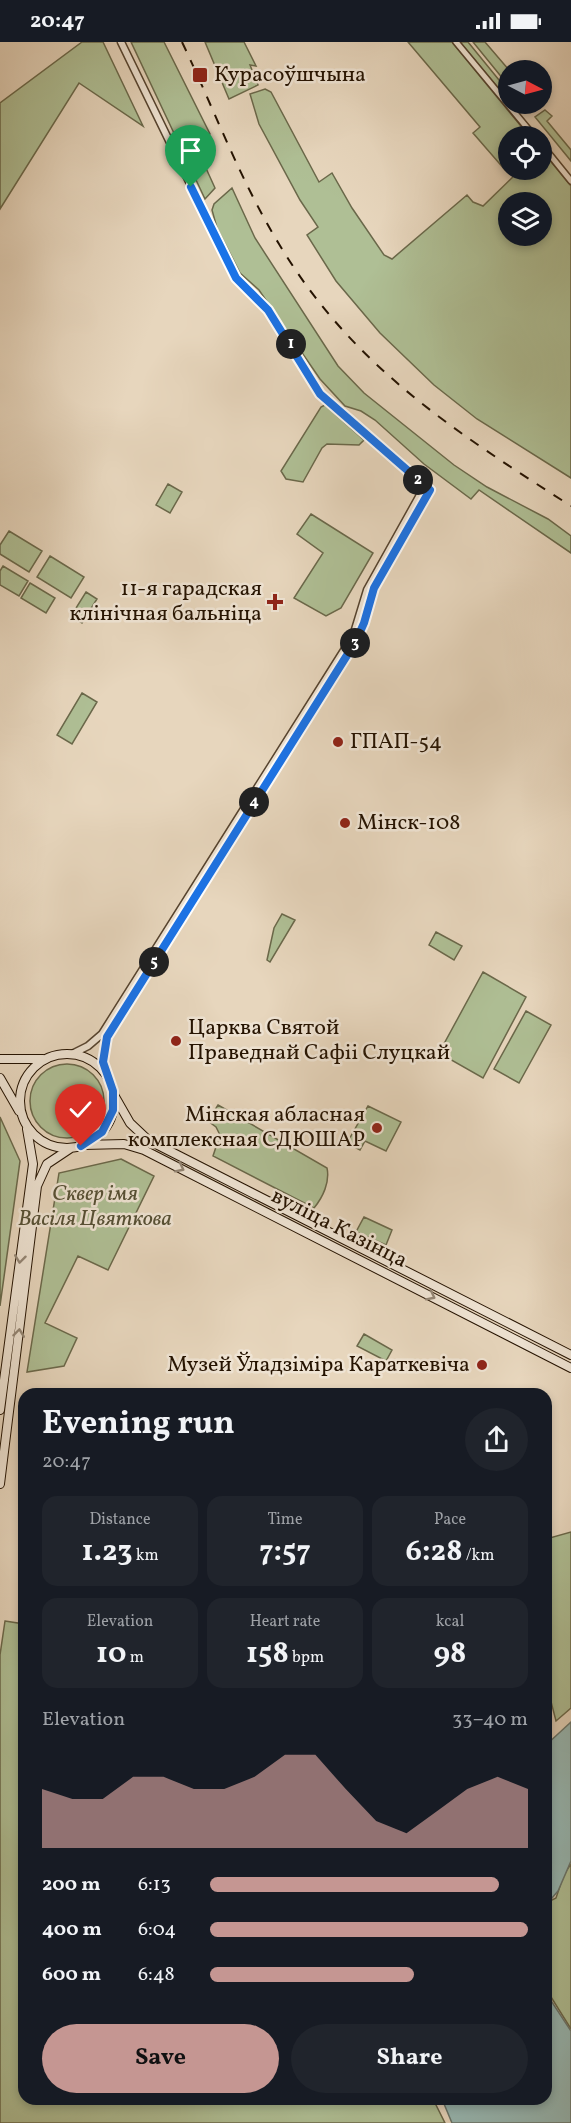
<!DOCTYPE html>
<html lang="en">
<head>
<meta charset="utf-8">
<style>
  body { margin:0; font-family:Vollkorn,serif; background:#20242c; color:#f1f3f6; height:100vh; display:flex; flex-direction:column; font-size:22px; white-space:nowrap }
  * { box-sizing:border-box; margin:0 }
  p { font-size:20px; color:#9ea1a6 }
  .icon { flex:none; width:33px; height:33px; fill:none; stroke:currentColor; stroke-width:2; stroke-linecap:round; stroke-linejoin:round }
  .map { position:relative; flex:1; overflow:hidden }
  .side { position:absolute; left:18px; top:1346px; width:534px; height:717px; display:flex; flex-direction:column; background:#171b24; border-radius:18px; box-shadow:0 3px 9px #0003 }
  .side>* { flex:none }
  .needle { width:39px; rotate:96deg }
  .fabs { position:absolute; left:498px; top:18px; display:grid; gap:12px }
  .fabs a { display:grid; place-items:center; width:54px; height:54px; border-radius:50%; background:#171b24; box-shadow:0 3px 9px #0003; font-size:30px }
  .pin { position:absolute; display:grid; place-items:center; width:51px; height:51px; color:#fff; margin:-62px -26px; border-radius:50% 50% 50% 0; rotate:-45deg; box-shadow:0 0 6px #0007 }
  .pin .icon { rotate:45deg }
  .km { position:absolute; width:30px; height:30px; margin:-15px; border-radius:50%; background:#222; color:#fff; font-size:16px; line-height:30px; text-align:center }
  .round { display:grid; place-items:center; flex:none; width:63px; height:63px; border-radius:32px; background:#20242c }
  .head { display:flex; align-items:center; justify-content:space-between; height:102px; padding:0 24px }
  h1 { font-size:33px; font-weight:700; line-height:45px }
  .metrics { display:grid; grid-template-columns:repeat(3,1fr); gap:9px; height:102px; padding:6px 24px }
  .metrics div { display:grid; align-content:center; border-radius:15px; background:#20242c; text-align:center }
  .metrics b { font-size:30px; font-weight:700 }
  .metrics small { font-size:16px; font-weight:400 }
  .metrics p { font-size:16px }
  .chart { height:168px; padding:12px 24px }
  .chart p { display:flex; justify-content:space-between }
  .chart svg { width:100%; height:108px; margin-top:6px; fill:#c59692; opacity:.7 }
  .cta { display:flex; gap:12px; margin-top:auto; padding:12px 24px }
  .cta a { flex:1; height:69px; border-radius:36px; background:#c59692; color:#111; font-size:24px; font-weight:700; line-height:69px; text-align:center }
  .cta a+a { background:#20242c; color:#f1f3f6 }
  ul { padding:0 24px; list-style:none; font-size:20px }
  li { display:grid; grid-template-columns:96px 72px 1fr; align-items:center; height:45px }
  li i { height:15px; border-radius:8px; background:#c59692 }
  .status { display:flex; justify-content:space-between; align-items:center; height:42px; padding:0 30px; background:#171b24; direction:ltr }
  .status svg { height:16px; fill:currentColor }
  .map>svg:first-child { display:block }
  .green { fill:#afbf95; stroke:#6a684a; stroke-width:1.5; fill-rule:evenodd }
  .water { fill:#97b9b5; stroke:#69766d; stroke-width:1.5 }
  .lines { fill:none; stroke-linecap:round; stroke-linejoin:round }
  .minor-casing { stroke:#55432f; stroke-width:8 }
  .tertiary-casing { stroke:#55432f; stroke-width:9 }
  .secondary-casing { stroke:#241200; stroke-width:10 }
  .minor { stroke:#efe4d4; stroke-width:5 }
  .tertiary { stroke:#efe4d4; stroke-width:6 }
  .secondary { stroke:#efe4d4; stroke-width:8 }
  .rail { stroke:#241200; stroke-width:2; stroke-dasharray:10 10; stroke-linecap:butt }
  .oneway { stroke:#948675 }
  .route-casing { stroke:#fff; stroke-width:12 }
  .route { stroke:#1a73e8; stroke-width:8 }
  .poi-dot { fill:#8f2418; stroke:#efe4d4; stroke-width:2 }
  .labels { text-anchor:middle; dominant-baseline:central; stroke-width:5; stroke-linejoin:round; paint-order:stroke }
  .poi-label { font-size:22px; fill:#241200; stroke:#efe4d4; text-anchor:start }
  .park-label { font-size:22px; font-style:italic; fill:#554f34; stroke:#efe4d4 }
  .street-label { font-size:22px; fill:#241200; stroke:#efe4d4 }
</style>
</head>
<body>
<div class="status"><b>20:47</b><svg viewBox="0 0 49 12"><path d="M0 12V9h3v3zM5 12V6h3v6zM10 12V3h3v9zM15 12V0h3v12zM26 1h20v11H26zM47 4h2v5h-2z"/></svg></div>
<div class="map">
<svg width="571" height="2081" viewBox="0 0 571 2081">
  <rect width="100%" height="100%" fill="#e7d6bd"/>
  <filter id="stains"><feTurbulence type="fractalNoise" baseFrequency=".00333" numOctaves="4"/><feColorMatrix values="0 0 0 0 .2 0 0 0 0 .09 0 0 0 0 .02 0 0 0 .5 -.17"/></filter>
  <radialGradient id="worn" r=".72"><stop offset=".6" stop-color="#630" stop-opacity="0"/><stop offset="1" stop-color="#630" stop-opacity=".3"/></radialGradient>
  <path class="green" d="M 82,0 L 103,0 L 143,84 L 79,41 L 0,167 L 0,61 Z
    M 131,0 L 164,0 L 210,92 L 201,97 L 205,124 L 215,146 L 205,157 Z
    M 205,0 L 244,0 L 256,24 L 250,23 L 258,43 L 229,57 Z
    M 408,0 L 452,0 L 529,94 L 508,94 L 508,125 L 505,128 L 473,91 L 480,85 Z
    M 460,0 L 468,0 L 508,49 L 508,58 Z
    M 473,0 L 485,0 L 509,28 L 508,43 Z
    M 265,47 L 271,50 L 319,140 L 332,131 L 352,166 L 384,213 L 392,217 L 467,153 L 473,160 L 483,164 L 520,128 L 542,128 L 542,113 L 548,116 L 571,144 L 571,436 L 477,377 L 434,343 L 380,291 L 336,239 L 307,193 L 318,185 L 300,158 L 259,82 L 250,52 ZM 508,160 L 542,160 L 542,194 L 508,194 Z
    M 545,68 L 552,74 L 547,79 L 571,108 L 571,119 L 535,75 Z
    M 232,146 L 255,196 L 338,324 L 364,351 L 454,423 L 487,445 L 548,477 L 571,494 L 571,511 L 479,448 L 471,457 L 424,422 L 375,378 L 361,369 L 345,364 L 320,337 L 259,248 L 240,231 L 217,186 L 212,168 L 214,162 Z
    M 325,363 L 364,398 L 359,403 L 327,402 L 322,406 L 303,440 L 286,437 L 281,429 L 321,365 Z
    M 168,442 L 182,450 L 170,471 L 156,463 Z
    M 311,472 L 373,511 L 341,566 L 326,574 L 294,556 L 323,511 L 297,492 Z
    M 9,489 L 42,509 L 29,530 L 0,512 L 0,503 Z
    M 50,514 L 84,535 L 71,556 L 37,535 Z
    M 3,524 L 28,539 L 19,554 L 0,543 L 0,529 Z
    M 30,541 L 55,556 L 46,571 L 21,556 Z
    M 86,550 L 97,557 L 82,581 L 71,574 Z
    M 82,651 L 97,660 L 72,702 L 57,693 Z
    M 282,872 L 295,878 L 270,920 L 267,918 L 274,886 Z
    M 436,890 L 462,904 L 454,918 L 429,903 Z
    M 483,930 L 526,955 L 483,1036 L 439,1011 Z
    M 526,969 L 551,983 L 519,1041 L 494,1027 Z
    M30 1059a37 37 0 1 1 74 0a37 37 0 1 1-74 0Z
    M 218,1063 L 327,1126 C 330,1140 323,1155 314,1166 L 213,1114 L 220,1093 L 216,1085 L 208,1079 Z
    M 368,1064 L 401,1080 L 386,1109 L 365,1099 L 360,1108 L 347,1101 Z
    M 0,1075 L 20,1119 L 0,1264 Z
    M 121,1117 L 154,1134 L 108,1228 L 78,1214 L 45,1281 L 77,1296 L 64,1324 L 27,1330 L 59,1131 Z
    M 364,1175 L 392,1188 L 386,1203 L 356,1190 Z
    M 364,1292 L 392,1308 L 386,1319 L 357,1304 Z
    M 571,1490 L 571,1666 L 556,1679 L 548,1648 L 549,1634 L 546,1630 L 546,1497 Z
    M 5,1579 L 24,1582 L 24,2056 L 433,2057 L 445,2081 L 0,2081 L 0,1613 Z
    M 571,1822 L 571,1987 L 546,1947 L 546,1867 L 550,1859 L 556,1856 L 564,1832 Z"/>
  <path class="water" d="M 571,1680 L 571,1819 L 558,1849 L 546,1863 L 546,1703 Z
    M 546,1951 L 571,1989 L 571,2081 L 452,2081 L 442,2057 L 546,2056 Z"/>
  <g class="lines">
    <g class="minor-casing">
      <path id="minor" d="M 456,0 L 534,94
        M 542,103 L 571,139"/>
    </g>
    <g class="tertiary-casing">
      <path id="tertiary" d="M 72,1012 L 88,1004 L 102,992 L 353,594 L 367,548 L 425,444
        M 107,1034 L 103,1020 L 107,995 L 356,599 L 365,581 L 374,546 L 430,448 L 320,352 L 268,268 L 236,236 L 121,0"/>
    </g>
    <g class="secondary-casing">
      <path id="secondary" d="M20 1059a47 47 0 1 1 94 0a47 47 0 1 1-94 0Z
        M 0,1017 L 43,1017
        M 0,1036 L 19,1069
        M 114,1053 L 130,1081 L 148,1098 L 571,1313
        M 84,1103 L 124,1102 L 144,1108 L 571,1326
        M 0,1368 L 33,1122 L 27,1087
        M 0,1442 L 37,1144 L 47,1122 L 71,1106"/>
    </g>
    <use href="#minor" class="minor"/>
    <use href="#tertiary" class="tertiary"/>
    <use href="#secondary" class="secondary"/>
    <path class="rail" d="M 182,0 C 214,67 240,138 279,202 C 352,324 454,389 571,464"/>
  </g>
  <defs><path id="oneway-chevron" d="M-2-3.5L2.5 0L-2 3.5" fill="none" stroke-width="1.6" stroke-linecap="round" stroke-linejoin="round" transform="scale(1.5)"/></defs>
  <g class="oneway">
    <use href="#oneway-chevron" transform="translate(180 1126) rotate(27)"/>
    <use href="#oneway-chevron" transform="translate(20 1217) rotate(97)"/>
    <use href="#oneway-chevron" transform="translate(431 1254) rotate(27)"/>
    <use href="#oneway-chevron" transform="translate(19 1291) rotate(-83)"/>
  </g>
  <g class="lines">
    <g class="route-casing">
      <path id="route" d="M 81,1104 L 102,1090 L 113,1068 L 113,1049 L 103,1020 L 107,995 L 356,599 L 364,581 L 374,546 L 430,448 L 320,352 L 268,268 L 236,236 L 191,145"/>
    </g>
    <use href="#route" class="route"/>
  </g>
  <g class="poi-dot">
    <rect x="192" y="25" width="16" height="16" rx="3"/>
    <path d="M272 551h6v6h6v6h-6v6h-6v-6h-6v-6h6z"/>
    <circle cx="338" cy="700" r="6"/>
    <circle cx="345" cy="781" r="6"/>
    <circle cx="176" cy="999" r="6"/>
    <circle cx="377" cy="1086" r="6"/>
    <circle cx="482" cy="1323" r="6"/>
  </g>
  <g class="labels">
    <g class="poi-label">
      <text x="214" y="33">Курасоўшчына</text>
      <text x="262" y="547" text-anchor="end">11-я гарадская<tspan x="262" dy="25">клінічная бальніца</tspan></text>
      <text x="350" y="700">ГПАП-54</text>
      <text x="357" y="781">Мінск-108</text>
      <text x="188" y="986">Царква Святой<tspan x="188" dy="25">Праведнай Сафіі Слуцкай</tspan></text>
      <text x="365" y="1073" text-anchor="end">Мінская абласная<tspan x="365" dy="25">комплексная СДЮШАР</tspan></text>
      <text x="470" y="1323" text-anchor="end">Музей Ўладзіміра Караткевіча</text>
    </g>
    <g class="park-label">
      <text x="95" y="1152">Сквер імя<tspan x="95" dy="25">Васіля Цвяткова</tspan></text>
    </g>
    <g class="street-label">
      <text transform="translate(339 1187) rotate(27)">вуліца Казінца</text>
    </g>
  </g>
  <rect width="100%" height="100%" filter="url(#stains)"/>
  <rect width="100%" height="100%" fill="url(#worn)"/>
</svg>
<div class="fabs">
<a><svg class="needle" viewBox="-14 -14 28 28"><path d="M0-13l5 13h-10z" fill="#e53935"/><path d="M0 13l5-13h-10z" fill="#9ea1a6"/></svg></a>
<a><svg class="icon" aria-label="locate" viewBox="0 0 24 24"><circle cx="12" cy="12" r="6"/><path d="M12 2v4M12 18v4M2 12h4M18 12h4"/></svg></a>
<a><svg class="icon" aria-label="layers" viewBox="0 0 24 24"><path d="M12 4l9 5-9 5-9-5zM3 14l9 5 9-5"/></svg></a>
</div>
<div class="pin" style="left:191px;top:145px;background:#1e9e55"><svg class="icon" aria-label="arrive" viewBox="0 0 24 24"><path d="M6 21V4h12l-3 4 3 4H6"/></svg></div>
<div class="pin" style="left:81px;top:1104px;background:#d93025"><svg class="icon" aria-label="check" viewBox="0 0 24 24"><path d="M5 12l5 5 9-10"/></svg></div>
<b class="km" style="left:291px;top:302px">1</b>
<b class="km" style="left:418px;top:438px">2</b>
<b class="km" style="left:355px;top:601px">3</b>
<b class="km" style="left:254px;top:760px">4</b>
<b class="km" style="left:154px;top:920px">5</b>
<section class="side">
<div class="head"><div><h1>Evening run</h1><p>20:47</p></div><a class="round"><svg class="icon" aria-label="share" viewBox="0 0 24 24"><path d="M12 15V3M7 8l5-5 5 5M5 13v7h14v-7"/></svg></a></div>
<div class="metrics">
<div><p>Distance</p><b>1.23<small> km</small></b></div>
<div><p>Time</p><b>7:57</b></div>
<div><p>Pace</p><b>6:28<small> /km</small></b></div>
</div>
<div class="metrics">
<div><p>Elevation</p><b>10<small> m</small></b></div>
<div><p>Heart rate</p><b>158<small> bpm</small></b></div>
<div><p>kcal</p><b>98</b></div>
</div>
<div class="chart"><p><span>Elevation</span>33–40 m</p>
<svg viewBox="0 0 160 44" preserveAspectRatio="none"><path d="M0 44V20L10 24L20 24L30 15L40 15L50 20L60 20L70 15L80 6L90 6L100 20L110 33L120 38L130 29L140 20L150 15L160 20V44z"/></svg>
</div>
<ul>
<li><b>200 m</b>6:13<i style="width:91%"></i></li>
<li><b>400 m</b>6:04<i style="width:100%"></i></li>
<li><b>600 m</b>6:48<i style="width:64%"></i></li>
</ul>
<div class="cta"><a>Save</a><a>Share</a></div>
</section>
</div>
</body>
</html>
